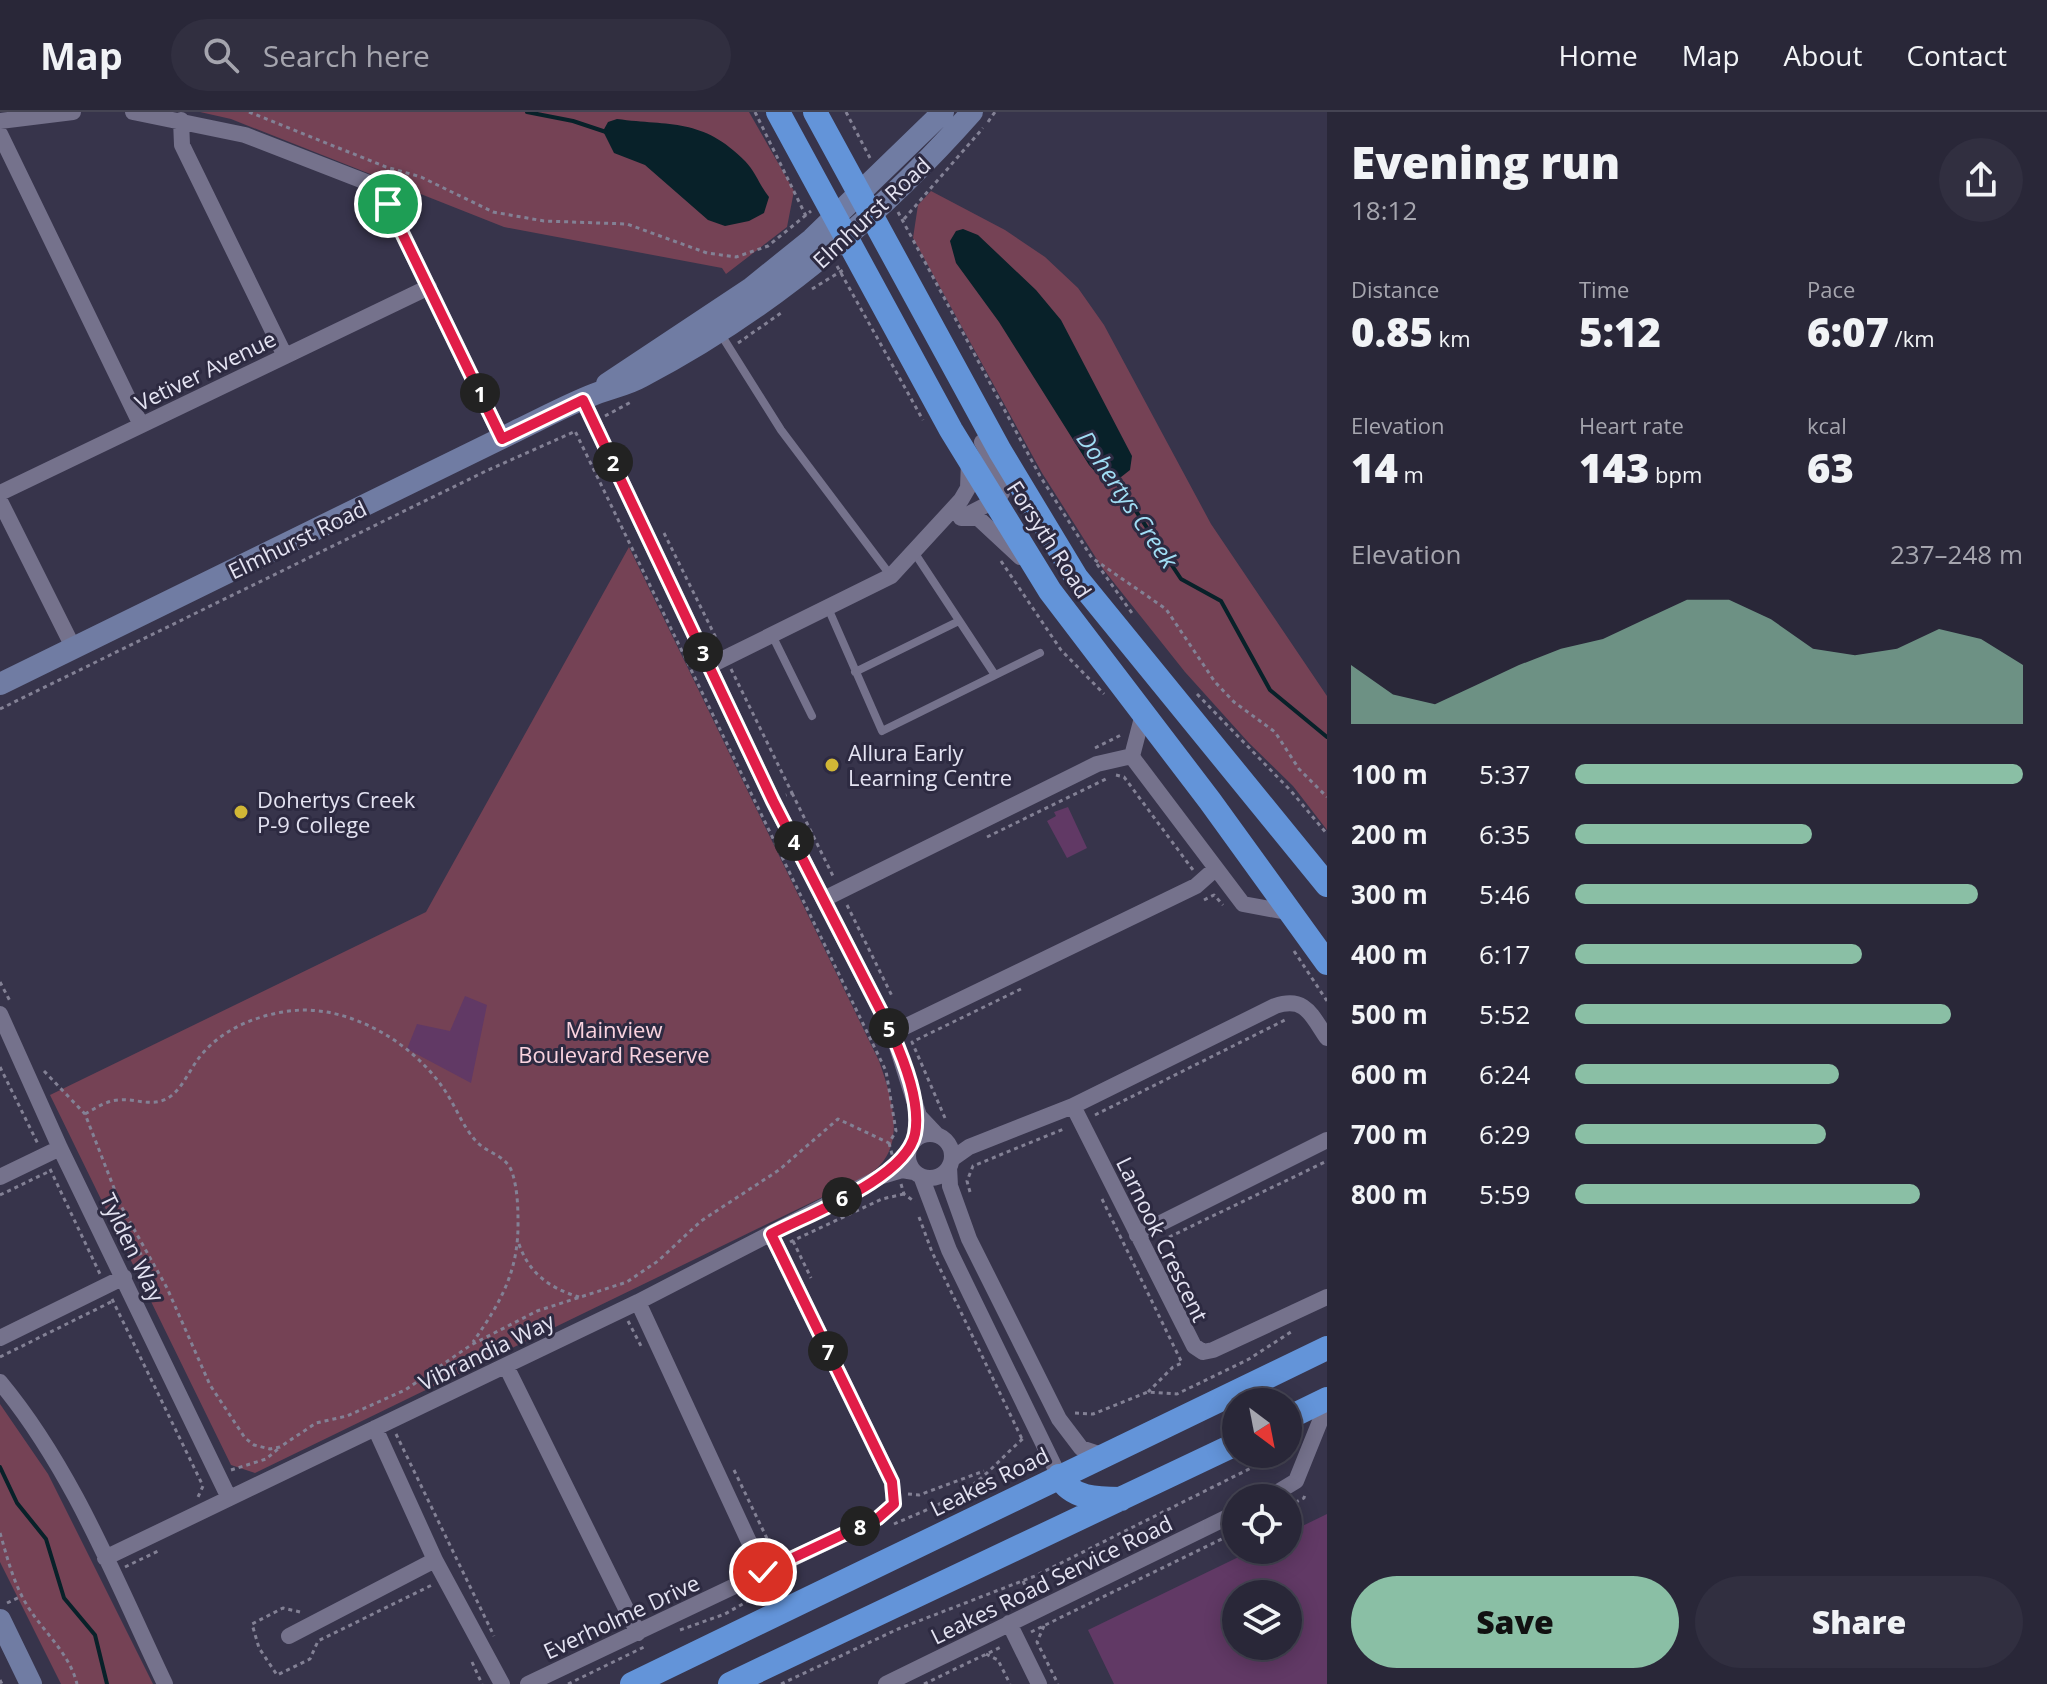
<!DOCTYPE html>
<html lang="en">
<head>
<meta charset="utf-8">
<style>
  body { margin:0; font-family:"Open Sans",sans-serif; background:#312f40; color:#f1f3f6; height:100vh; display:flex; flex-direction:column; font-size:30px; white-space:nowrap }
  * { box-sizing:border-box; margin:0 }
  p { font-size:26px; color:#a5a5ae }
  .icon { flex:none; width:44px; height:44px; fill:none; stroke:currentColor; stroke-width:2; stroke-linecap:round; stroke-linejoin:round }
  .map { position:relative; flex:1; overflow:hidden }
  .drawer { display:flex; flex-direction:column; background:#292738; width:720px }
  .drawer>* { flex:none }
  .needle { width:52px; rotate:148deg }
  .controls { position:absolute; left:1222px; top:1276px; display:grid; gap:16px }
  .controls a { display:grid; place-items:center; width:80px; height:80px; border-radius:50%; background:#292738; box-shadow:0 4px 20px #0003,0 0 0 2px #454453; font-size:40px }
  .pin { position:absolute; display:grid; place-items:center; width:68px; height:68px; color:#fff; margin:-34px; border:4px solid #fff; border-radius:50%; box-shadow:0 2px 8px #0007 }
  .km { position:absolute; width:40px; height:40px; margin:-20px; border-radius:50%; background:#222; color:#fff; font-size:22px; line-height:40px; text-align:center }
  .round { display:grid; place-items:center; flex:none; width:84px; height:84px; border-radius:42px; background:#312f40 }
  .headline { display:flex; align-items:center; justify-content:space-between; height:136px; padding:0 24px }
  h1 { font-size:44px; font-weight:800; line-height:60px }
  .stats { display:grid; grid-template-columns:repeat(3,1fr); gap:12px; height:136px; padding:8px 24px }
  .stats div { display:grid; align-content:center }
  .stats b { font-size:40px; font-weight:800 }
  .stats small { font-size:22px; font-weight:400 }
  .stats p { font-size:22px }
  .chart { height:224px; padding:16px 24px }
  .chart p { display:flex; justify-content:space-between }
  .chart svg { width:100%; height:144px; margin-top:8px; fill:#8abfa5; opacity:.7 }
  .primary-button { display:flex; gap:16px; margin-top:auto; padding:16px 24px }
  .primary-button a { flex:1; height:92px; border-radius:48px; background:#8abfa5; color:#111; font-size:32px; font-weight:800; line-height:92px; text-align:center }
  .primary-button a+a { background:#312f40; color:#f1f3f6 }
  ul { padding:0 24px; list-style:none; font-size:26px }
  li { display:grid; grid-template-columns:128px 96px 1fr; align-items:center; height:60px }
  li i { height:20px; border-radius:10px; background:#8abfa5 }
  header { display:flex; align-items:center; gap:48px; box-sizing:border-box; height:112px; padding:0 40px; background:#292738; border-bottom:2px solid #454453 }
  header strong { font-size:38px }
  nav { display:flex; gap:44px; margin-inline-start:auto; font-size:28px }
  .search { width:560px; height:72px; background:#312f40; display:flex; align-items:center; gap:20px; box-sizing:border-box; padding:0 28px; border-radius:44px; color:#a5a5ae; font-size:30px }
  main { display:flex; flex:1; min-height:0 }
  .map>svg:first-child { display:block }
  .green { fill:#754255 }
  .water { fill:#082129 }
  .lines { fill:none; stroke-linecap:round; stroke-linejoin:round }
  .stream { stroke:#082129; stroke-width:4 }
  .building { fill:#613965; fill-rule:evenodd }
  .path { stroke:#838195; stroke-width:3; stroke-dasharray:4 4; stroke-linecap:butt }
  .lane { stroke:#75728c; stroke-width:8 }
  .street { stroke:#75728c; stroke-width:16 }
  .secondary { stroke:#707ca3; stroke-width:22 }
  .highway { stroke:#6394d9; stroke-width:24 }
  .route-casing { stroke:#fff; stroke-width:16 }
  .route { stroke:#e11d48; stroke-width:10 }
  .poi-dot { fill:#d1b736; stroke:#2d2a41; stroke-width:3 }
  .labels { text-anchor:middle; dominant-baseline:central; stroke-width:6; stroke-linejoin:round; paint-order:stroke }
  .street-label { font-size:22px; fill:#e4e3f2; stroke:#2d2a41 }
  .poi-label { font-size:22px; fill:#e4e3f2; stroke:#2d2a41; text-anchor:start }
  .park-label { font-size:22px; fill:#fad3df; stroke:#2d2a41 }
  .water-label { font-size:24px; font-style:italic; fill:#a0ddf4; stroke:#2d2a41 }
</style>
</head>
<body>
<header>
<strong>Map</strong>
<div class="search"><svg class="icon" aria-label="search" viewBox="0 0 24 24"><circle cx="10" cy="10" r="6"/><path d="M15 15l6 6"/></svg>Search here</div>
<nav><a>Home</a><a>Map</a><a>About</a><a>Contact</a></nav>
</header>
<main>
<div class="map">
<svg width="1327" height="1572" viewBox="0 0 1327 1572">
  <rect width="100%" height="100%" fill="#37344b"/>
  <path class="green" d="M 200,0 L 749,0 L 794,79 L 787,115 L 726,162 L 722,156 L 504,115 L 231,7 Z
    M 931,79 L 1005,118 L 1045,145 L 1078,176 L 1104,213 L 1211,412 L 1327,584 L 1327,718 L 1293,674 L 1249,631 L 1185,560 L 1103,457 L 1042,361 L 913,126 L 918,93 Z
    M 629,435 L 879,949 C 892,986 909,1038 868,1063 L 255,1361 L 231,1353 L 50,983 L 426,800 Z
    M 0,1292 L 48,1362 L 153,1572 L 61,1572 L 0,1450 Z"/>
  <path class="water" d="M 617,7 C 670,14 703,6 745,49 C 755,59 760,74 769,85 L 764,101 L 749,109 L 725,114 L 708,108 L 645,53 L 614,41 L 603,19 L 608,10 Z
    M 963,117 L 978,123 L 1036,178 L 1061,208 L 1132,344 L 1130,358 L 1116,369 L 1101,366 L 1089,353 L 999,210 L 956,151 L 950,129 L 956,119 Z"/>
  <g class="lines">
    <path class="stream" d="M 527,0 L 573,9 L 606,20
      M 1114,366 L 1181,467 L 1221,489 L 1270,578 L 1327,625
      M 0,1355 L 17,1391 L 46,1427 L 64,1486 L 95,1523 L 107,1572"/>
  </g>
  <path class="building" d="M 1068,695 L 1087,736 L 1067,746 L 1047,709 L 1056,704 L 1054,700 Z
    M 465,884 L 487,893 L 471,971 L 407,937 L 417,912 L 450,919 Z
    M 1327,1402 L 1327,1572 L 1114,1572 L 1088,1518 L 1253,1438 L 1288,1438 L 1288,1421 ZM 1236,1482 L 1288,1482 L 1288,1534 L 1236,1534 Z"/>
  <g class="lines">
    <path class="path" d="M 249,0 L 386,55 L 421,65 L 493,100 L 544,109 L 627,112 L 707,141 L 736,145 L 768,134 L 811,99
      M 755,0 L 806,104
      M 846,0 L 870,46
      M 988,10 L 995,0
      M 387,58 L 396,76
      M 898,100 L 1040,364 L 1092,446 L 1166,497 L 1215,570 L 1234,590 L 1275,620 L 1299,657 L 1327,685
      M 904,107 L 983,16
      M 837,154 L 923,308
      M 812,177 L 843,158
      M 738,231 L 781,201
      M 605,304 L 633,289
      M 664,421 L 719,532
      M 1001,449 L 1061,538 L 1104,582
      M 1097,452 L 1132,501
      M 731,557 L 792,681 L 786,683
      M 1197,582 L 1291,679 L 1327,722
      M 0,597 L 486,359 L 576,319
      M 1095,636 L 1121,623
      M 1116,663 L 1124,665 L 1193,758
      M 792,681 L 834,766
      M 987,725 L 1106,667
      M 1204,788 L 1214,783 L 1223,793
      M 847,793 L 893,886
      M 1294,839 L 1327,889
      M 0,870 L 11,891
      M 0,955 L 38,1032
      M 44,959 L 85,1002 L 121,1094 L 167,1176 L 210,1273 L 245,1326 L 254,1333 L 270,1337 L 280,1335 L 316,1311 L 347,1304 L 405,1278 L 471,1233 L 537,1199 L 627,1170 L 658,1149 L 701,1109 L 779,1058 L 838,1007 L 889,1031 L 896,1019 L 886,959 L 575,319
      M 85,1002 C 96,996 106,989 118,988 C 135,986 150,995 166,987 C 180,980 187,963 196,950 C 218,917 262,900 301,898 C 354,897 410,930 441,973 C 454,990 462,1014 476,1029 C 488,1042 506,1043 512,1060 C 517,1075 518,1093 518,1108 C 519,1159 501,1190 473,1230
      M 1095,1003 L 1285,908
      M 945,1006 L 912,930 L 1021,877
      M 889,1031 L 893,1046
      M 50,1057 L 100,1162
      M 901,1072 L 904,1082 L 915,1090
      M 970,1080 L 967,1069 L 973,1054 L 1066,1016
      M 0,1083 L 50,1059
      M 1102,1087 L 1182,1251 L 1173,1255 L 1148,1280
      M 919,1105 L 932,1140 L 1022,1327
      M 1169,1125 L 1327,1049
      M 793,1129 L 811,1166
      M 790,1130 L 882,1087 L 904,1082
      M 519,1132 C 529,1161 549,1176 579,1185
      M 131,1146 L 146,1139
      M 112,1187 L 203,1374 L 198,1385
      M 628,1209 L 641,1234
      M 0,1245 L 113,1189
      M 1075,1301 L 1093,1302 L 1148,1280 L 1177,1282 L 1249,1247 L 1294,1218
      M 396,1322 L 494,1524
      M 231,1358 L 266,1347 L 278,1337
      M 734,1358 L 774,1441
      M 908,1382 L 919,1383 L 984,1359
      M 1288,1394 L 1304,1386 L 1305,1382
      M 894,1412 C 921,1400 951,1389 974,1372 C 992,1358 1007,1340 1025,1325
      M 0,1421 C 8,1448 14,1474 30,1498 C 46,1522 70,1543 77,1572
      M 125,1455 L 158,1439
      M 1023,1469 L 1030,1485
      M 7,1491 L 22,1484
      M 300,1500 L 283,1496 L 252,1512 L 259,1536 L 277,1563 L 310,1547 L 318,1529 L 434,1472
      M 1044,1514 L 1037,1530 L 1058,1572
      M 680,1518 L 725,1502 L 781,1470
      M 1031,1520 L 1236,1420
      M 986,1542 L 998,1548 L 1010,1572
      M 472,1550 L 482,1572
      M 0,1568 L 2,1572
      M 568,1572 L 644,1535
      M 781,1572 L 898,1517 L 1035,1464 L 1279,1342
      M 924,1572 L 1003,1534"/>
    <path class="lane" d="M 720,221 L 781,318 L 891,464
      M 914,440 L 995,563
      M 828,496 L 882,619 L 1040,541
      M 772,523 L 812,604
      M 855,560 L 959,509"/>
    <path class="street" d="M 133,0 L 245,23 L 374,73 L 391,98 L 502,327
      M 181,8 L 182,33 L 285,244
      M 0,9 L 73,0
      M 0,22 L 141,313
      M 583,288 L 773,689 L 894,925 L 919,1004 L 936,1022
      M 0,381 L 429,175
      M 0,389 L 74,537
      M 961,406 L 994,389 L 1002,381 L 1001,365 L 982,330
      M 963,406 L 978,406 L 1020,445
      M 709,554 L 891,464 L 961,388 L 968,376 L 969,349
      M 1143,602 L 1132,644 L 1135,649 L 1243,792 L 1292,801
      M 824,787 L 1097,652 L 1132,644
      M 0,902 L 60,1036 L 229,1386
      M 892,921 L 1196,774 L 1214,758
      M 1073,994 L 1194,1234 L 1203,1240 L 1213,1238 L 1327,1185
      M908 1044a22 22 0 1 1 44 0a22 22 0 1 1-44 0Z
      M 952,1047 L 969,1035 L 1073,994 L 1275,894 C 1306,884 1311,903 1327,926
      M 949,1055 L 950,1074 L 969,1127 L 1059,1307 L 1081,1336 L 1102,1343
      M 921,1064 L 949,1138 L 1059,1364
      M 0,1065 L 60,1036
      M 1137,1123 L 1327,1028
      M 638,1190 L 763,1460
      M 0,1226 L 124,1165
      M 506,1254 L 638,1521
      M 0,1270 C 73,1358 116,1469 165,1572
      M 375,1316 L 435,1448 L 502,1572
      M 1268,1386 L 1296,1369 L 1327,1292
      M 105,1446 L 638,1190 L 882,1064 L 902,1058 L 914,1060
      M 1009,1511 L 1039,1572
      M 289,1524 L 435,1448
      M 528,1572 L 878,1406 L 894,1392 L 892,1370 L 771,1122
      M 886,1572 L 1236,1401"/>
    <path class="secondary" d="M 607,272 L 750,177 L 812,127 L 943,0
      M 0,572 L 518,318 C 543,306 569,292 595,282 C 610,276 627,273 641,265 C 768,199 877,107 972,0
      M 0,1508 L 31,1572"/>
    <path class="highway" d="M 778,0 L 951,318 L 1050,479 L 1210,689 L 1327,851
      M 815,0 L 1000,339 L 1076,465 L 1327,773
      M 1288,1306 L 1327,1287
      M 1059,1364 C 1071,1387 1098,1387 1121,1387
      M 632,1572 L 1327,1236
      M 730,1572 L 1236,1332"/>
  </g>
  <g class="lines">
    <g class="route-casing">
      <path id="route" d="M 388,92 L 502,327 L 583,288 L 773,689 L 892,921 C 904,949 921,991 915,1022 C 906,1066 809,1102 771,1122 L 892,1370 L 894,1392 L 878,1406 L 763,1460"/>
    </g>
    <use href="#route" class="route"/>
  </g>
  <g class="poi-dot">
    <circle cx="832" cy="653" r="8"/>
    <circle cx="241" cy="700" r="8"/>
  </g>
  <g class="labels">
    <g class="street-label">
      <text transform="translate(871 100) rotate(-43)">Elmhurst Road</text>
      <text transform="translate(205 258) rotate(-26)">Vetiver Avenue</text>
      <text transform="translate(297 427) rotate(-26)">Elmhurst Road</text>
      <text transform="translate(1050 427) rotate(57)">Forsyth Road</text>
      <text transform="translate(1163 1127) rotate(64)">Larnook Crescent</text>
      <text transform="translate(133 1135) rotate(64)">Tylden Way</text>
      <text transform="translate(486 1239) rotate(-26)">Vibrandia Way</text>
      <text transform="translate(989 1369) rotate(-26)">Leakes Road</text>
      <text transform="translate(1051 1467) rotate(-26)">Leakes Road Service Road</text>
      <text transform="translate(621 1504) rotate(-25)">Everholme Drive</text>
    </g>
    <g class="poi-label">
      <text x="848" y="640">Allura Early<tspan x="848" dy="25">Learning Centre</tspan></text>
      <text x="257" y="687">Dohertys Creek<tspan x="257" dy="25">P-9 College</tspan></text>
    </g>
    <g class="park-label">
      <text x="614" y="917">Mainview<tspan x="614" dy="25">Boulevard Reserve</tspan></text>
    </g>
    <g class="water-label">
      <text transform="translate(1128 387) rotate(56)">Dohertys Creek</text>
    </g>
  </g>
</svg>
<div class="controls">
<a><svg class="needle" viewBox="-14 -14 28 28"><path d="M0-13l5 13h-10z" fill="#e53935"/><path d="M0 13l5-13h-10z" fill="#a5a5ae"/></svg></a>
<a><svg class="icon" aria-label="locate" viewBox="0 0 24 24"><circle cx="12" cy="12" r="6"/><path d="M12 2v4M12 18v4M2 12h4M18 12h4"/></svg></a>
<a><svg class="icon" aria-label="layers" viewBox="0 0 24 24"><path d="M12 4l9 5-9 5-9-5zM3 14l9 5 9-5"/></svg></a>
</div>
<div class="pin" style="left:388px;top:92px;background:#1e9e55"><svg class="icon" aria-label="arrive" viewBox="0 0 24 24"><path d="M6 21V4h12l-3 4 3 4H6"/></svg></div>
<div class="pin" style="left:763px;top:1460px;background:#d93025"><svg class="icon" aria-label="check" viewBox="0 0 24 24"><path d="M5 12l5 5 9-10"/></svg></div>
<b class="km" style="left:480px;top:281px">1</b>
<b class="km" style="left:613px;top:350px">2</b>
<b class="km" style="left:703px;top:540px">3</b>
<b class="km" style="left:794px;top:729px">4</b>
<b class="km" style="left:889px;top:916px">5</b>
<b class="km" style="left:842px;top:1085px">6</b>
<b class="km" style="left:828px;top:1239px">7</b>
<b class="km" style="left:860px;top:1414px">8</b>
</div>
<section class="drawer">
<div class="headline"><div><h1>Evening run</h1><p>18:12</p></div><a class="round"><svg class="icon" aria-label="share" viewBox="0 0 24 24"><path d="M12 15V3M7 8l5-5 5 5M5 13v7h14v-7"/></svg></a></div>
<div class="stats">
<div><p>Distance</p><b>0.85<small> km</small></b></div>
<div><p>Time</p><b>5:12</b></div>
<div><p>Pace</p><b>6:07<small> /km</small></b></div>
</div>
<div class="stats">
<div><p>Elevation</p><b>14<small> m</small></b></div>
<div><p>Heart rate</p><b>143<small> bpm</small></b></div>
<div><p>kcal</p><b>63</b></div>
</div>
<div class="chart"><p><span>Elevation</span>237–248 m</p>
<svg viewBox="0 0 160 44" preserveAspectRatio="none"><path d="M0 44V26L10 35L20 38L30 32L40 26L50 21L60 18L70 12L80 6L90 6L100 12L110 21L120 23L130 21L140 15L150 18L160 26V44z"/></svg>
</div>
<ul>
<li><b>100 m</b>5:37<i style="width:100%"></i></li>
<li><b>200 m</b>6:35<i style="width:53%"></i></li>
<li><b>300 m</b>5:46<i style="width:90%"></i></li>
<li><b>400 m</b>6:17<i style="width:64%"></i></li>
<li><b>500 m</b>5:52<i style="width:84%"></i></li>
<li><b>600 m</b>6:24<i style="width:59%"></i></li>
<li><b>700 m</b>6:29<i style="width:56%"></i></li>
<li><b>800 m</b>5:59<i style="width:77%"></i></li>
</ul>
<div class="primary-button"><a>Save</a><a>Share</a></div>
</section>
</main>
</body>
</html>
